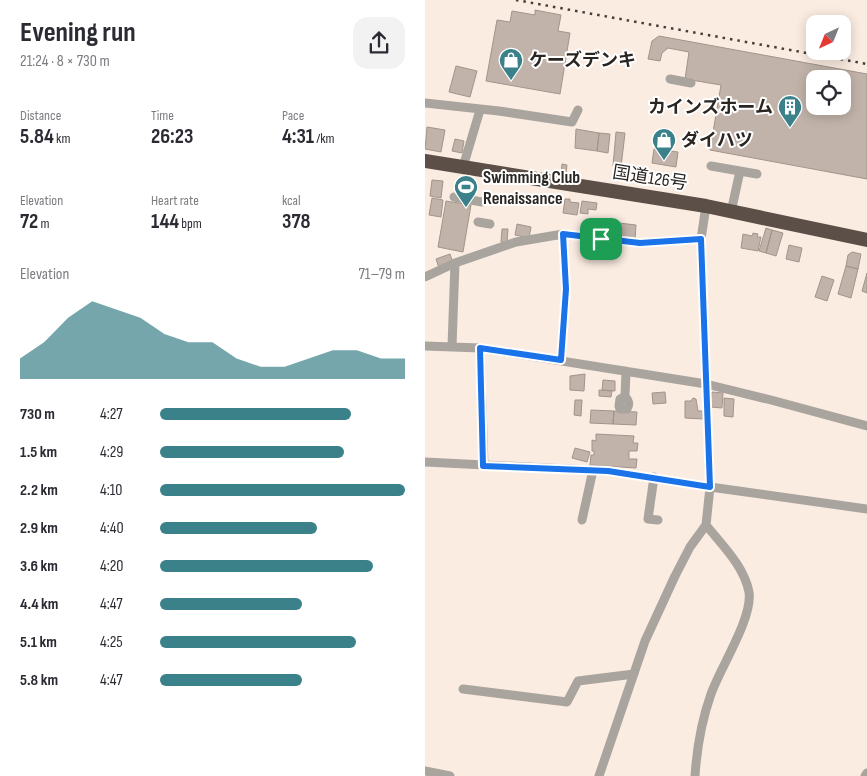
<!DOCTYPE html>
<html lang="en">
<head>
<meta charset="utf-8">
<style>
  body { margin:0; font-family:"Sofia Sans Condensed","Noto Sans JP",sans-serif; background:#f2f2f3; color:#2b2b33; height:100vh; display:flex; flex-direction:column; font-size:19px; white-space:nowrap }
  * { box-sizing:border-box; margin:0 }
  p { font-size:16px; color:#7c7c81 }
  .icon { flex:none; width:28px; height:28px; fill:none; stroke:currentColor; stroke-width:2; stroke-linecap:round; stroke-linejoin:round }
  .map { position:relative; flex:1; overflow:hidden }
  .sheet { display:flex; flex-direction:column; background:#fff; width:425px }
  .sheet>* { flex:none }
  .needle { width:32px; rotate:223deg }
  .controls { position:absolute; left:381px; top:15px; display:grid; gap:10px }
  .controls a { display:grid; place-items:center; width:45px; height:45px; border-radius:10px; background:#fff; box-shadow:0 2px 12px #0003; font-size:25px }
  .pin { position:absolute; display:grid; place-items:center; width:42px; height:42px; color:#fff; margin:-21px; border-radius:10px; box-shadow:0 2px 8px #0006 }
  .round { display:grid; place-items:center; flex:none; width:52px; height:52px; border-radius:15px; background:#f2f2f3 }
  .overview { display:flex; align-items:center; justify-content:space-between; height:85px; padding:0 20px }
  h1 { font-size:28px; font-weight:700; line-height:38px }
  .metrics { display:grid; grid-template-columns:repeat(3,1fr); gap:8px; height:85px; padding:5px 20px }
  .metrics div { display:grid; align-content:center }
  .metrics b { font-size:21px; font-weight:700 }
  .metrics small { font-size:14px; font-weight:400 }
  .metrics p { font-size:14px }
  .chart { height:140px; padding:10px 20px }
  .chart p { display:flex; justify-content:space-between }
  .chart svg { width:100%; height:90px; margin-top:5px; fill:#3a818a; opacity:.7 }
  ul { padding:0 20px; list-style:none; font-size:16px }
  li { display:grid; grid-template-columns:80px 60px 1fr; align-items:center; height:38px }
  li i { height:12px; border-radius:6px; background:#3a818a }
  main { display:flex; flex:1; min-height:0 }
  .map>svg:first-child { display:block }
  .building { fill:#c1b3a9; stroke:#a2948b; fill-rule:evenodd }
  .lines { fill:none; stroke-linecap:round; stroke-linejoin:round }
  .minor { stroke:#aaa49f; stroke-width:9 }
  .highway { stroke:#5c4f47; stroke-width:14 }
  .rail { stroke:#443e39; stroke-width:2.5; stroke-dasharray:2.5 5; stroke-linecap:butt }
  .route-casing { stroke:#fff; stroke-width:10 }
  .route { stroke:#1a73e8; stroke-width:6 }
  .labels { text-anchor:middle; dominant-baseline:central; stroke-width:4; stroke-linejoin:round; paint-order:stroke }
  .poi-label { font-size:18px; font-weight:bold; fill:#2a2521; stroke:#fff; text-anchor:start }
  .street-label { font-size:18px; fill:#2a2521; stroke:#fff }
</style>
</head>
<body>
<main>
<section class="sheet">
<div class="overview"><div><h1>Evening run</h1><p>21:24 · 8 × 730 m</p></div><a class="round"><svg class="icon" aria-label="share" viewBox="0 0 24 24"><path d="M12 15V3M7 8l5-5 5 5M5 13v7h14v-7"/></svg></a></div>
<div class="metrics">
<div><p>Distance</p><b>5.84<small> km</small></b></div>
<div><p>Time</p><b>26:23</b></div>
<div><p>Pace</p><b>4:31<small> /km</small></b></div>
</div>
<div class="metrics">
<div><p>Elevation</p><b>72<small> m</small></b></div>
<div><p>Heart rate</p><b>144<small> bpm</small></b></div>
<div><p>kcal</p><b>378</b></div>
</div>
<div class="chart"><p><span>Elevation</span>71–79 m</p>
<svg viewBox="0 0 160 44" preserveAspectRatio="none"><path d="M0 44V34L10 26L20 14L30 6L40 10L50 14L60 22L70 26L80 26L90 34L100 38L110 38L120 34L130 30L140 30L150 34L160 34V44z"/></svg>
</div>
<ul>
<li><b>730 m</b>4:27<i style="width:78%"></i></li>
<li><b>1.5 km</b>4:29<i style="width:75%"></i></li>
<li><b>2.2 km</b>4:10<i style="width:100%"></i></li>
<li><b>2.9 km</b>4:40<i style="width:64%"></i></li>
<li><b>3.6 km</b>4:20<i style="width:87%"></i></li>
<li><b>4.4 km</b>4:47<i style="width:58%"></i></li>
<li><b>5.1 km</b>4:25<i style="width:80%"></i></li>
<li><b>5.8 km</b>4:47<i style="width:58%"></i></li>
</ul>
</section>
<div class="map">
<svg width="442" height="776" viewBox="0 0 442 776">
  <rect width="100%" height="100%" fill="#fbece2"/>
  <path class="building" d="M 110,10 L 136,15 L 133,31 L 145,33 L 135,94 L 61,81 L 72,20 L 85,22 L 87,11 L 110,15 Z
    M 234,36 L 442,74 L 442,179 L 285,150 L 296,85 L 260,79 L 264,52 L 243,48 L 237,53 L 235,61 L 223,59 L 227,41 ZM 390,79 L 418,79 L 418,106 L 390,106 Z
    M 31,66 L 52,71 L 45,97 L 24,92 Z
    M 2,127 L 20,130 L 16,152 L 0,149 Z
    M 151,129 L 174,133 L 172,151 L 150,148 Z
    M 191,132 L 200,133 L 196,167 L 188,166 Z
    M 174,133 L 185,134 L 183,153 L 172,151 Z
    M 30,139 L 39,141 L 37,153 L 27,151 Z
    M 229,149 L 253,152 L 251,167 L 227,163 Z
    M 137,164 L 142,165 L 141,173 L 136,173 Z
    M 7,180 L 18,181 L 16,198 L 5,196 Z
    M 7,198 L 18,200 L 16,217 L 4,215 Z
    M 140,199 L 145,199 L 145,202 L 154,203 L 152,215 L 138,213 Z
    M 21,201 L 46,205 L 38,252 L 13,247 Z
    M 157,201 L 172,203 L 171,210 L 163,209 L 163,214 L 155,213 Z
    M 172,220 L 189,222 L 188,237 L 171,235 Z
    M 189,222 L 194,223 L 193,232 L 188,231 Z
    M 194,223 L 211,225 L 210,240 L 192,238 Z
    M 92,224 L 106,227 L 104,238 L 90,235 Z
    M 341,228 L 347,230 L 341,253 L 334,251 Z
    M 77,229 L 83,229 L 82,243 L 76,242 Z
    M 347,230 L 358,233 L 351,256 L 341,253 Z
    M 328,233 L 333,234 L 332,237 L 336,237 L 333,251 L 316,248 L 318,234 L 327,236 Z
    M 364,245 L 377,248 L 374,262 L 361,259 Z
    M 427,252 L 436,254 L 433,269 L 421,266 L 423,255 Z
    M 25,254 L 28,263 L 14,268 L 11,259 Z
    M 421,266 L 433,269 L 426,298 L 413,294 Z
    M 442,273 L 442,293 L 437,291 Z
    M 397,276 L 409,280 L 402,301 L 390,297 Z
    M 160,374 L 159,391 L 145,390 L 145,376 Z
    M 178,380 L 190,381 L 190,391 L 177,390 Z
    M 174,390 L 187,391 L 186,397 L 174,396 Z
    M 240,392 L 241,403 L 228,404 L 227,393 Z
    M 287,392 L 298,393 L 297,408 L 285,407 Z
    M 268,398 L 271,399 L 273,411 L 278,411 L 278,419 L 260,418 L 260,401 L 266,401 Z
    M 299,398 L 309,399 L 308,417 L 299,416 Z
    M 150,400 L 157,400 L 156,416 L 149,415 Z
    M 166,410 L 189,411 L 188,424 L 165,423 Z
    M 189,411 L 212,412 L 211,425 L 188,424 Z
    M 171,434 L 209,436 L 208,443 L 213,443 L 212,451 L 204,451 L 204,459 L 212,459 L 211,468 L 165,465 L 166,455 L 169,455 L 169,451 L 167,451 L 167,440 L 171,441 Z
    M 150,448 L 165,452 L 162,462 L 147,458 Z"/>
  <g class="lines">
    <path class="minor" d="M 245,79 L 266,83
      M 0,103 L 74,111 L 147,122 L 153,110
      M 286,166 L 332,174
      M 38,167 L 55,110
      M 29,197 L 57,202
      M 306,212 L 315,171
      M 53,222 L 65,224
      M 0,277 L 30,263 L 91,242 L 138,234 L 215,243 L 276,239
      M 0,346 L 55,348 L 281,384 L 346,400 L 442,426
      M 27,346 L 30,263
      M 55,348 L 59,466
      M 136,360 L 141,289 L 138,234
      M 200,396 L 195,399 L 194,406 L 195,409 L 202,409 C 205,404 204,401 200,396 L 201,371
      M 0,462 L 183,471 L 285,487 L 442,509
      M 229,477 L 223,519 L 233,520
      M 157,520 L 168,470
      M 38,689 L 142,702 L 153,681 L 209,674
      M 0,771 L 25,776
      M 174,776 L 220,641 L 250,576 L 265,547 L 281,525 L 285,487 L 276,239 L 281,206
      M 270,776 C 272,746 276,722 286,694 C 295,668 328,618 324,592 C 319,566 297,545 281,525
      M 440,776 L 442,773"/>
    <path class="highway" d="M 0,161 L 281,206 L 442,240"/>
    <path class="rail" d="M 91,0 L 442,64"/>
  </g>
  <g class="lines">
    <g class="route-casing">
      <path id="route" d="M 138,234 L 215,243 L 276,239 L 285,487 L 183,471 L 58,466 L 55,348 L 136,360 L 141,289 Z"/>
    </g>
    <use href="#route" class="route"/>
  </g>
  <defs>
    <g id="shop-pin" transform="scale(1.25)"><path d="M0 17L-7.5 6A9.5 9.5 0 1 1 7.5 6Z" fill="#3a818a" stroke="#fff"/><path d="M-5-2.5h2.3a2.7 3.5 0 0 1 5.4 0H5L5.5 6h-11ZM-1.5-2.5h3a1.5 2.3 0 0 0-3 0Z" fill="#fff"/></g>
    <g id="building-pin" transform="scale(1.25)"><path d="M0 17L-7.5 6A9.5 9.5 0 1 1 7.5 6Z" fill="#3a818a" stroke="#fff"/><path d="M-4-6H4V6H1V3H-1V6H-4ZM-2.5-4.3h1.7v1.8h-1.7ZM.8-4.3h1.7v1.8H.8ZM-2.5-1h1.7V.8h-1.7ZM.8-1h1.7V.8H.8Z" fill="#fff"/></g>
    <g id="stadium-pin" transform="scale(1.25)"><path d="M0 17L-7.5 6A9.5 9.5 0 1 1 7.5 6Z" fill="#3a818a" stroke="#fff"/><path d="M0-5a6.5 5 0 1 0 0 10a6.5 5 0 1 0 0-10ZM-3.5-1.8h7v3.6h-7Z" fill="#fff"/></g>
  </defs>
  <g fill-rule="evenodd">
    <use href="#shop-pin" x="86" y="60"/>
    <use href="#building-pin" x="365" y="107"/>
    <use href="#shop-pin" x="239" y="140"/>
    <use href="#stadium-pin" x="41" y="187"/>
  </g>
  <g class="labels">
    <g class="poi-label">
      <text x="104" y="60">ケーズデンキ</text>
      <text x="348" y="107" text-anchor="end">カインズホーム</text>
      <text x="256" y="140">ダイハツ</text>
      <text x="58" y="177">Swimming Club<tspan x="58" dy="21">Renaissance</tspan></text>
    </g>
    <g class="street-label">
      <text transform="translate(225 178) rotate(9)">国道126号</text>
    </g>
  </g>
</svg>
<div class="controls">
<a><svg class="needle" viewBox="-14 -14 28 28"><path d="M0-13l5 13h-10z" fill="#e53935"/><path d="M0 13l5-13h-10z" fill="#7c7c81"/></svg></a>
<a><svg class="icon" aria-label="locate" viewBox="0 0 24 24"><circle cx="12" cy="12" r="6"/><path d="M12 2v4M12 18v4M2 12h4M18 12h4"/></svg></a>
</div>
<div class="pin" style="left:176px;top:239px;background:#1e9e55"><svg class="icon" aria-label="arrive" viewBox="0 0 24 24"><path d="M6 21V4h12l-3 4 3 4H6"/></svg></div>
</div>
</main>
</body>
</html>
